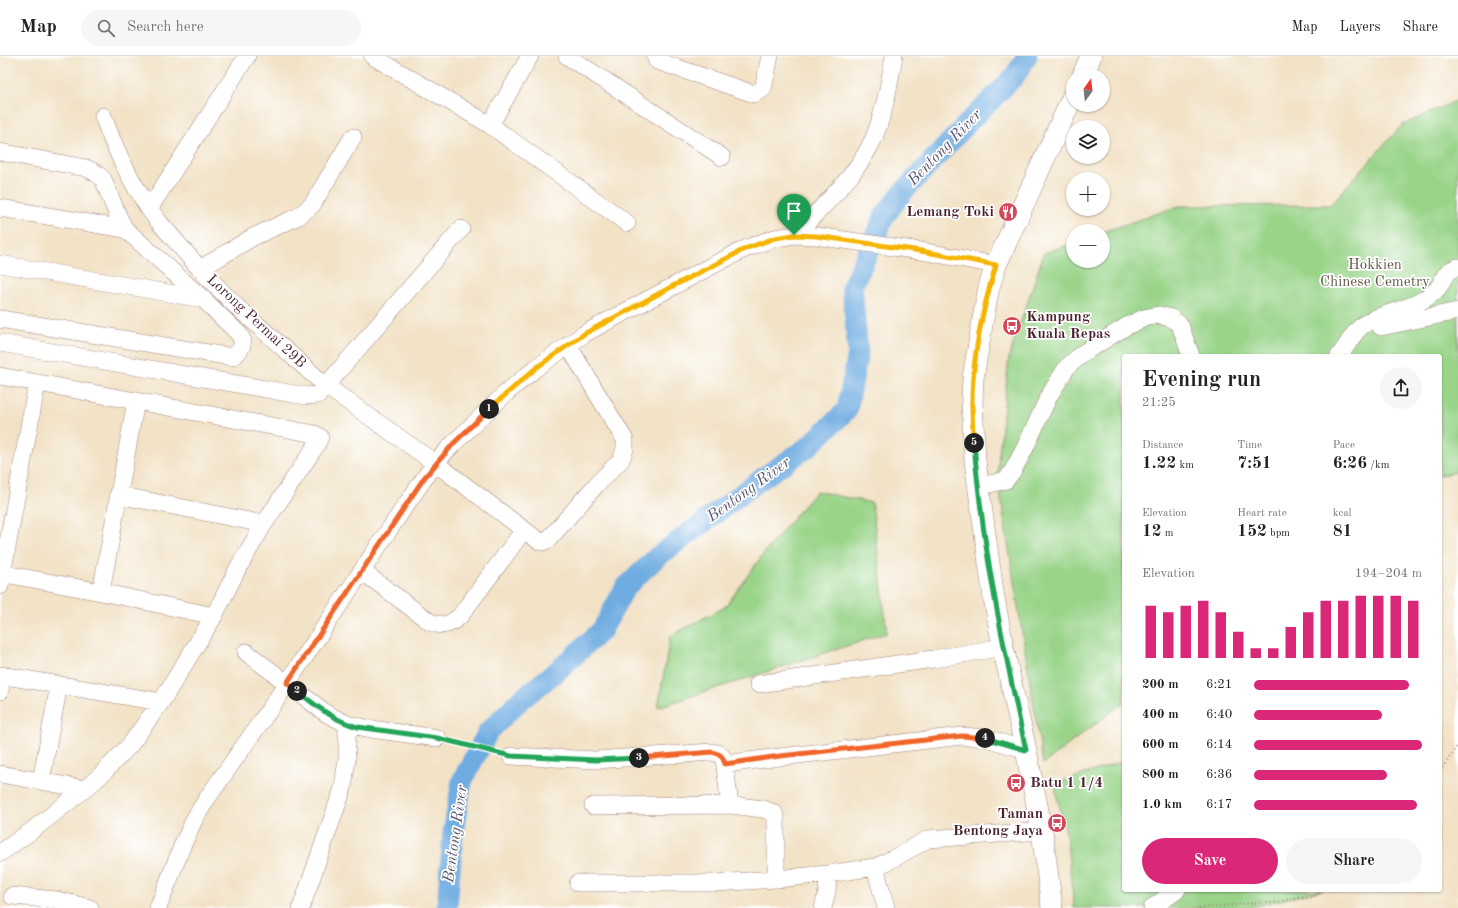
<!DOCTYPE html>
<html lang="en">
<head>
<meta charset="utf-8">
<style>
  body { margin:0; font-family:"Old Standard TT",serif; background:#f6f6f6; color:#222; height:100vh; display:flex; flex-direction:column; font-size:15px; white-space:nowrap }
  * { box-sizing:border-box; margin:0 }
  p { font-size:13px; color:#767676 }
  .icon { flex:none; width:22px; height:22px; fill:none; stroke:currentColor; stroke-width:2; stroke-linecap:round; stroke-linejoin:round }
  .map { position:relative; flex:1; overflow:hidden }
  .sheet { position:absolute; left:1122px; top:298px; width:320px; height:538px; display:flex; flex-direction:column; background:#fff; border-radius:4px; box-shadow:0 1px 3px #0004 }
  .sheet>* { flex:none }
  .needle { width:26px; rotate:15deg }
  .tools { position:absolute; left:1066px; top:12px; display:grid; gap:8px }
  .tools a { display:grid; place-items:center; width:44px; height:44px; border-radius:50%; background:#fff; box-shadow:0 1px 3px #0004; font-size:20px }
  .pin { position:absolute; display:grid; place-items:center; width:34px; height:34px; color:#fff; margin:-41px -17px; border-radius:50% 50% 50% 0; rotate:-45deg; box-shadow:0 0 4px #0007 }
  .pin .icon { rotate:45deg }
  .km { position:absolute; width:20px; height:20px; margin:-10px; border-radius:50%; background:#222; color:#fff; font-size:11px; line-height:20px; text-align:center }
  .round { display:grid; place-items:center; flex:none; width:42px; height:42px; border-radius:21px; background:#f6f6f6 }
  .head { display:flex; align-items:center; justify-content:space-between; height:68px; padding:0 20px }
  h1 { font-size:22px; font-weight:600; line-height:30px }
  .stats { display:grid; grid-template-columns:repeat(3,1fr); gap:6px; height:68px; padding:4px 20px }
  .stats div { display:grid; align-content:center }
  .stats b { font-size:17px; font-weight:600 }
  .stats small { font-size:11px; font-weight:400 }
  .stats p { font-size:11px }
  .chart { height:112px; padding:8px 20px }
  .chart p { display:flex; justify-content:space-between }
  .chart svg { width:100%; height:72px; margin-top:4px; stroke:#db2777; stroke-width:6 }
  .action { display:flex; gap:8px; margin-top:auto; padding:8px 20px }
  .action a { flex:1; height:46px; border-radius:24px; background:#db2777; color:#fff; font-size:16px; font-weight:600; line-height:46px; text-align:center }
  .action a+a { background:#f6f6f6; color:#222 }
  ul { padding:0 20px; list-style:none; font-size:13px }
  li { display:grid; grid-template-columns:64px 48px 1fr; align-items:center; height:30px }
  li i { height:10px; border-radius:5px; background:#db2777 }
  header { display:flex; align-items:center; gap:24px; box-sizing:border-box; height:56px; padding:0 20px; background:#fff; border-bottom:1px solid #e0e0e0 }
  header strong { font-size:19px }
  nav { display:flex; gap:22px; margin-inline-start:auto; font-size:14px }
  .search { width:280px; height:36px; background:#f6f6f6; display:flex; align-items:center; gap:10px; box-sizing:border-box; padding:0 14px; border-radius:22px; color:#767676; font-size:15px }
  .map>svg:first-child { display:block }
  .green { fill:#99d489; stroke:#727a5a }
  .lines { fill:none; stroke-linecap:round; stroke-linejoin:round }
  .river { stroke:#6eace1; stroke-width:21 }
  .minor-casing { stroke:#9e8078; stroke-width:18 }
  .major-casing { stroke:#9e8078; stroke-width:22 }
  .path { stroke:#9e8078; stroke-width:2; stroke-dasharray:1 3; stroke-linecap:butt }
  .minor { stroke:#fff; stroke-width:17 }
  .major { stroke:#fff; stroke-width:21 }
  .split-1-casing { stroke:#fff; stroke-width:8 }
  .split-2-casing { stroke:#fff; stroke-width:8 }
  .split-3-casing { stroke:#fff; stroke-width:8 }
  .split-4-casing { stroke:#fff; stroke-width:8 }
  .split-5-casing { stroke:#fff; stroke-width:8 }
  .split-6-casing { stroke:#fff; stroke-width:8 }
  .split-1 { stroke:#f5b400; stroke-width:5 }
  .split-2 { stroke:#f0652b; stroke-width:5 }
  .split-3 { stroke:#22a559; stroke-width:5 }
  .split-4 { stroke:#f0652b; stroke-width:5 }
  .split-5 { stroke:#22a559; stroke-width:5 }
  .split-6 { stroke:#f5b400; stroke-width:5 }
  .labels { text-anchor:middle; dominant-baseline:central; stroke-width:3.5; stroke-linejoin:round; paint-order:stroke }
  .poi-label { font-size:15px; font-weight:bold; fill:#4a1f2b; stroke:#fff; text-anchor:end }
  .park-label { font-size:15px; fill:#625547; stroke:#fff }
  .street-label { font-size:15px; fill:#4a1f2b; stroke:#fff }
  .water-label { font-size:16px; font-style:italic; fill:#585774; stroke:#fff }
</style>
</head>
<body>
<header>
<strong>Map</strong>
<div class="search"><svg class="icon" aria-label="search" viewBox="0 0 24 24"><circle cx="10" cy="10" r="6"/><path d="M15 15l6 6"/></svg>Search here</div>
<nav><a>Map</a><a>Layers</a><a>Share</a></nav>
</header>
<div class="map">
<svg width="1458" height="852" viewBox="0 0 1458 852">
  <rect width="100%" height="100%" fill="#fff"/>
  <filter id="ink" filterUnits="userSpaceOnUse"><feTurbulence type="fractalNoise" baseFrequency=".025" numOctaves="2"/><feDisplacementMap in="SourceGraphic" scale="8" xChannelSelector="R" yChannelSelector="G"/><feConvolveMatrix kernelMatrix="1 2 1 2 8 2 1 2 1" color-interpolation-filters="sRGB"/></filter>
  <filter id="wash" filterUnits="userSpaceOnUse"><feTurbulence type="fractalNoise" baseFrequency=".012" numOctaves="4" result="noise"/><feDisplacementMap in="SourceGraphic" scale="16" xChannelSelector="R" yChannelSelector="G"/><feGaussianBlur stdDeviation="0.9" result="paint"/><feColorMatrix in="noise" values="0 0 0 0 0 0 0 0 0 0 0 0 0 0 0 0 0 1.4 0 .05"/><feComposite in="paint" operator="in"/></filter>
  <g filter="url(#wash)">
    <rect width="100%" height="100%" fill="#f2e2c6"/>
    <path class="green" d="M 1458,44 L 1458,416 L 1440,419 L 1440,300 L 1124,300 L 1124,646 L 1043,708 L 997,418 L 1009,301 L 1044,197 L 1073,187 L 1073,205 L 1103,205 L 1103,176 L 1179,150 L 1330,149 L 1402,69 Z
      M 816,435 L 872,447 L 887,577 L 658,651 L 670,580 L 725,551 L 764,497 Z
      M 1124,705 L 1124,834 L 1323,834 L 1248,852 L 1074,852 L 1066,777 L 1054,728 Z"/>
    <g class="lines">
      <path class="river" d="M 447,852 L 453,777 L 462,725 L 488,676 L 517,647 L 563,610 L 602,574 L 625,532 L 657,501 L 767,419 L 808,391 L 847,354 L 858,297 L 852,231 L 885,159 L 903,136 L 967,68 L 1014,21 L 1027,0"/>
    </g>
  </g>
  <g filter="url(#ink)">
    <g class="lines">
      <g class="minor-casing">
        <path id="minor" d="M 372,0 L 490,69 L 627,167
          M 567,0 L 722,101
          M 655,0 L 657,5 L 754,38 L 763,33 L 770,0
          M 103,60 C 115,95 129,122 149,153
          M 490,69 L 530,0
          M 353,81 L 312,149 L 299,160 L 253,181 L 200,213 L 236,250 L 326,330 L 435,407 L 539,485 L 543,486 L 549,483 L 596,429 L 621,404 L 625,393 L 625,384 L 568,289
          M 0,96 L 86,112 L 96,117 L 103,123 L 119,162 L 125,173 L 203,243 L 239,278 L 243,285 C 242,292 239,297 232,301 L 0,263
          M 0,152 L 125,173
          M 795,179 C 824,148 865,113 878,71 C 886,48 890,24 894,0
          M 0,208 L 203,243
          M 200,213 L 159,166 L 149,153 L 247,0
          M 1381,271 L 1458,255
          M 0,287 L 306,340 L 318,339 L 461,173
          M 1339,300 C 1348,289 1353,275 1366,267 C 1385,255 1408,255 1426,242 C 1430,239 1435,236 1438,232 C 1447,221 1441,217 1458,211
          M 0,320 L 315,378 L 320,381 L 317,388 L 264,468 L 238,512 L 214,560 L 161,646 L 130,689 L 101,719 L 85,733 L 30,776 L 0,797
          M 978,431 L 1006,424 L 1012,416 L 1025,392 L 1049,340 L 1067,311 L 1083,297 L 1127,270 L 1144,262 L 1159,259 L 1171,262 L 1180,269 L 1191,300
          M 118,439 L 264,468
          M 362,515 L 430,566 C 443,571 450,569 460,560 L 524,474
          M 0,517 L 101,536 L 214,560
          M 0,530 L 37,327
          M 101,536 L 136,345
          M 246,596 L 327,658 L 347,668 L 347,703 L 343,732 L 301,852
          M 0,619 L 161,646
          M 758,628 L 933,603 L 1003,591
          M 0,635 L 3,619
          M 347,668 L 371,673 L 437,682
          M 511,700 L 596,704 L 712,696 L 720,698 L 724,703 L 730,749
          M 725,708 L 780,701 L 962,680 L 986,682 L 1026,694
          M 0,718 L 85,733
          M 41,725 L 59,629
          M 593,750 L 730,749 L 763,753 L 774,757 L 776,762 L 776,823
          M 875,811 L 886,852
          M 578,827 L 716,827 L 776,823 L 828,818 L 875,811 L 887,806 L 928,783 L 1042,775
          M 12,840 L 57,844 L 90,852
          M 158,852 L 183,788 L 195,762 L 208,741 L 272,650 L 403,453 L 435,407 L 454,387 L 505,338 L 536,312 L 584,278 L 606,266 L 717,207 L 747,192 L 775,182 L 795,179 L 816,180 L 921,195 L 996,209
          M 823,852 L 827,836 L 828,818
          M 1152,852 L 1177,834"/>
      </g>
      <g class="major-casing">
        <path id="major" d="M 1083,19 L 1091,0
          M 1052,852 L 1042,775 L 1026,694 L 1003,591 L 993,536 L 975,405 L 972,345 L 973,322 L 983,263 L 989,231 L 996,209 L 1073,40"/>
      </g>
      <path class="path" d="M 450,685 L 498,697
        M 1440,715 L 1458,689
        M 1199,852 L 1265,846 C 1278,849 1289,841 1302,841 C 1306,841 1308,842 1311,841 C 1315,839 1319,837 1322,834"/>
      <use href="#minor" class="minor"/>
      <use href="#major" class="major"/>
    </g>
  </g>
  <g class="lines" filter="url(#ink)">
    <g class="split-1-casing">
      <path id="split-1" d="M 489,353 L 536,312 L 584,278 L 673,230 L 747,192 L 775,182 L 794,179"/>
    </g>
    <g class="split-2-casing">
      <path id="split-2" d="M 297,635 L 287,627 L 424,422 L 454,387 L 489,353"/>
    </g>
    <g class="split-3-casing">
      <path id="split-3" d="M 297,635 C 317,650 334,665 358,671 L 437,682 L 511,700 L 596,704 L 639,702"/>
    </g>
    <g class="split-4-casing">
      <path id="split-4" d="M 639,702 L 712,696 C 720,698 723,700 725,708 L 780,700 L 962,680 L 985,682"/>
    </g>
    <g class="split-5-casing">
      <path id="split-5" d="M 974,387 C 982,491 1004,593 1026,694 L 985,682"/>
    </g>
    <g class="split-6-casing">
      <path id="split-6" d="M 794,179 L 816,180 L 921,195 L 996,209 C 985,245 976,284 973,323 C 971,344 972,366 974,387"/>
    </g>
    <use href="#split-1" class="split-1"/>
    <use href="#split-2" class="split-2"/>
    <use href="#split-3" class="split-3"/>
    <use href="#split-4" class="split-4"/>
    <use href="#split-5" class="split-5"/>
    <use href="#split-6" class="split-6"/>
  </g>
  <defs>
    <g id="restaurant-disc" transform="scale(1)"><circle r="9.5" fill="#d1495b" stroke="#fff"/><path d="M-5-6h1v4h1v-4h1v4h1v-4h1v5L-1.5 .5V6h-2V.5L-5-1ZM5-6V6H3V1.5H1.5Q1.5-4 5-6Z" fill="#fff"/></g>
    <g id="bus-disc" transform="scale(1)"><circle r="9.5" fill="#d1495b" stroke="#fff"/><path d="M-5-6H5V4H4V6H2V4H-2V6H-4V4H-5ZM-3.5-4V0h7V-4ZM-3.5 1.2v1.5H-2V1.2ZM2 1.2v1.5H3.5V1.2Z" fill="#fff"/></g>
  </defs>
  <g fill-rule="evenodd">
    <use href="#restaurant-disc" x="1008" y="156"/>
    <use href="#bus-disc" x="1012" y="270"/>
    <use href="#bus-disc" x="1016" y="727"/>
    <use href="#bus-disc" x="1057" y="767"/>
  </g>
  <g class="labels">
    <g class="poi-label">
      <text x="994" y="156">Lemang Toki</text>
      <text x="1026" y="261" text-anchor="start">Kampung<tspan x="1026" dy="17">Kuala Repas</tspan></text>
      <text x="1030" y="727" text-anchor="start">Batu 1 1/4</text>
      <text x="1043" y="758">Taman<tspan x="1043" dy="17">Bentong Jaya</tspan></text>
    </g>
    <g class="park-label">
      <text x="1375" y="209">Hokkien<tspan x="1375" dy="17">Chinese Cemetry</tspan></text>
    </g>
    <g class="street-label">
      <text transform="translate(256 266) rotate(43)">Lorong Permai 29B</text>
    </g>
    <g class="water-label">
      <text transform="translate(945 92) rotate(-46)">Bentong River</text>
      <text transform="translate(749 434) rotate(-36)">Bentong River</text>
      <text transform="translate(456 778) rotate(-82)">Bentong River</text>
    </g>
  </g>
</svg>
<div class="tools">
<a><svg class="needle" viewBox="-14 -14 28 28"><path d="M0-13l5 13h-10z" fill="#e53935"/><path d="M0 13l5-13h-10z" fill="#767676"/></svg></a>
<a><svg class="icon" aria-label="layers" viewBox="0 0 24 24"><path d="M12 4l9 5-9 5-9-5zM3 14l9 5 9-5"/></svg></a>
<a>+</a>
<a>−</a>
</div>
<div class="pin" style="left:794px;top:179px;background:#1e9e55"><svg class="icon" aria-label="arrive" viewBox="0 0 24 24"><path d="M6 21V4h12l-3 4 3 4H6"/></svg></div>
<b class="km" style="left:489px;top:353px">1</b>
<b class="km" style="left:297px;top:635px">2</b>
<b class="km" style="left:639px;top:702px">3</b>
<b class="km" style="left:985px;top:682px">4</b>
<b class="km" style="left:974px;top:387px">5</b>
<section class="sheet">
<div class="head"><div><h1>Evening run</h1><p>21:25</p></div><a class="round"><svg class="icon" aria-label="share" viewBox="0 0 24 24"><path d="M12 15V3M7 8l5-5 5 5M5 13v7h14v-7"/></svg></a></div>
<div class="stats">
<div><p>Distance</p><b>1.22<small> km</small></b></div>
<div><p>Time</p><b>7:51</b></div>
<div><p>Pace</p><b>6:26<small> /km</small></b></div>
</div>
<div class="stats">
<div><p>Elevation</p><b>12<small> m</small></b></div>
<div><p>Heart rate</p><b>152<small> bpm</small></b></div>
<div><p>kcal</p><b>81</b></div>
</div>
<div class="chart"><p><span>Elevation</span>194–204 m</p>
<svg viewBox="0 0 160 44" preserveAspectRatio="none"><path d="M5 44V12M15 44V16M25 44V12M35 44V9M45 44V16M55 44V28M65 44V38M75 44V38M85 44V25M95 44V16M105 44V9M115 44V9M125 44V6M135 44V6M145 44V6M155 44V9"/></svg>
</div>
<ul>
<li><b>200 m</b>6:21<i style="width:92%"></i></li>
<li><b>400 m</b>6:40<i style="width:76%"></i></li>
<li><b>600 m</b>6:14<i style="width:100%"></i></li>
<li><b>800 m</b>6:36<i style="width:79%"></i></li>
<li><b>1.0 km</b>6:17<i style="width:97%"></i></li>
</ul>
<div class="action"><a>Save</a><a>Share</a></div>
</section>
</div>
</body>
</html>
